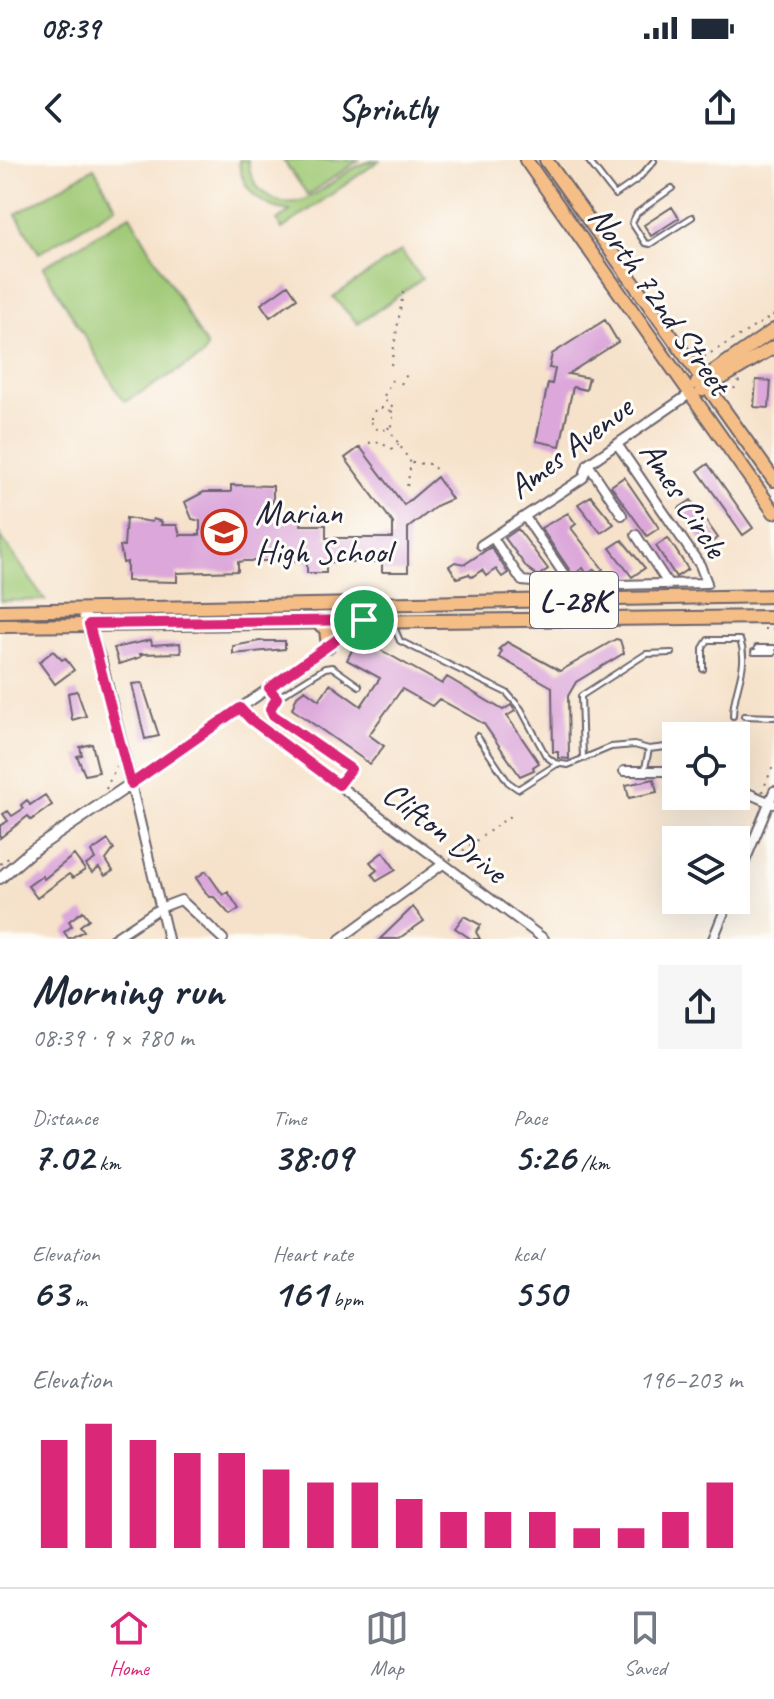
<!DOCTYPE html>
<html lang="en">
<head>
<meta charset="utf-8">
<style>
  body { margin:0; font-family:Caveat,sans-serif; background:#f6f6f7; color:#1f2937; height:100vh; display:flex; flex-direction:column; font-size:30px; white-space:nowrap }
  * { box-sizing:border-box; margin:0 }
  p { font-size:26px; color:#747a83 }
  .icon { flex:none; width:44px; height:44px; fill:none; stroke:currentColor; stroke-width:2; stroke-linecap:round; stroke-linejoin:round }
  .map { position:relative; height:779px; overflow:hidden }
  .sheet { display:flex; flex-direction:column; background:#fff; flex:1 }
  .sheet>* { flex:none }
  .tools { position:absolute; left:662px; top:562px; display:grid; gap:16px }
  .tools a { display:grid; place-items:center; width:88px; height:88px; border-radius:0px; background:#fff; box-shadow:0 8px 32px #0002; font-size:40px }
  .pin { position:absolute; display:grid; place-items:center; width:68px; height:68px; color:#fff; margin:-34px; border:4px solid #fff; border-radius:50%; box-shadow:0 2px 8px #0007 }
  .round { display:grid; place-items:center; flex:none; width:84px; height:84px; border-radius:0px; background:#f6f6f7 }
  .headline { display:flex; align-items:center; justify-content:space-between; height:136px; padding:0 32px }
  h1 { font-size:44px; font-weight:600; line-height:60px }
  .metrics { display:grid; grid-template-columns:repeat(3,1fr); gap:12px; height:136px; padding:8px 32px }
  .metrics div { display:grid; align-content:center }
  .metrics b { font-size:40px; font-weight:600 }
  .metrics small { font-size:22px; font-weight:400 }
  .metrics p { font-size:22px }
  .chart { height:224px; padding:16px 32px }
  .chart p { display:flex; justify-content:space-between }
  .chart svg { width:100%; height:144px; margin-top:8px; stroke:#db2777; stroke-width:6 }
  .status { display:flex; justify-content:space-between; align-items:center; height:56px; padding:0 40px; background:#fff; direction:ltr }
  .status svg { height:22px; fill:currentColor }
  header { display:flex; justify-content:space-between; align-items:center; height:104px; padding:0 32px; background:#fff; font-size:36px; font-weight:600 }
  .dock { display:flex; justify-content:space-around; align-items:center; height:112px; border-top:2px solid #e0e1e3; background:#fff; font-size:22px; color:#747a83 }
  .dock a { display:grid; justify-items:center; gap:4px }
  .dock .on { color:#db2777 }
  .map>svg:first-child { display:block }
  .green { fill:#9fc975; stroke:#607658; stroke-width:2 }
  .building { fill:#dca7da }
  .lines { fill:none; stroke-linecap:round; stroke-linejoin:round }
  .service-casing { stroke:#6c656d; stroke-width:8 }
  .minor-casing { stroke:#6c656d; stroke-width:12 }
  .tertiary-casing { stroke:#6c656d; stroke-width:14 }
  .primary-casing { stroke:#6c656d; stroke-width:16 }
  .path { stroke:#6c656d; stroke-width:2; stroke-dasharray:2 6; stroke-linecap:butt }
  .service { stroke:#fff; stroke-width:4 }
  .minor { stroke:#fff; stroke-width:8 }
  .tertiary { stroke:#fff; stroke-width:10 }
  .primary { stroke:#f6be87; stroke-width:12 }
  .route-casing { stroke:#fff; stroke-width:16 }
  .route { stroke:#db2777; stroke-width:10 }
  .labels { text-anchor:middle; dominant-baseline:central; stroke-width:6; stroke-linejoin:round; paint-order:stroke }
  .shield { fill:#fdfcf7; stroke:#646373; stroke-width:2 }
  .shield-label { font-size:32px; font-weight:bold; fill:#22223b }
  .street-label { font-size:34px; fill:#22223b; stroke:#fdfcf7 }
  .poi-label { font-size:34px; fill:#22223b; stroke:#fdfcf7; text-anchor:start }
</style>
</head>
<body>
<div class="status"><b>08:39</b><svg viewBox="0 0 49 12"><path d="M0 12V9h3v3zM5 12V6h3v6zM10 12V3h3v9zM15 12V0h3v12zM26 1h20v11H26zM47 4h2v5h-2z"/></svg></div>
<header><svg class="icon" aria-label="back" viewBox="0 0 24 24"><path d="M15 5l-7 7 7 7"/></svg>Sprintly<svg class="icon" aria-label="share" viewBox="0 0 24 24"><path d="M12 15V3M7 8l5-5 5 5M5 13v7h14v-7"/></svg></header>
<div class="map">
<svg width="774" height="779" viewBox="0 0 774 779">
  <rect width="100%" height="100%" fill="#fdfcf7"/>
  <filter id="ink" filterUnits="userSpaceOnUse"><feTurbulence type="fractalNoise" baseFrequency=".0125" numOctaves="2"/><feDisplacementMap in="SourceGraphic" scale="16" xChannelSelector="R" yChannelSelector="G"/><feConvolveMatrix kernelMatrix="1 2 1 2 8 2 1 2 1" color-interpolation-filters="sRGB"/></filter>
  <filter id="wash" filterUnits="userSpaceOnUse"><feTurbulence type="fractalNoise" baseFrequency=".006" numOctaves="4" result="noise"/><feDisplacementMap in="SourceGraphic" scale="32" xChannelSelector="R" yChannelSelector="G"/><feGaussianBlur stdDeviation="1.8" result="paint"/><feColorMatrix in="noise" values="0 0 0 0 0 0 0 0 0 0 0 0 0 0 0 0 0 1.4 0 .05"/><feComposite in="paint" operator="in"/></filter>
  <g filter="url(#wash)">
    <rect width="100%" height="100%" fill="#f6e2ca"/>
    <path class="green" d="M 239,0 L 248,0 C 249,13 253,24 264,33 C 306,67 340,0 380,0 L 282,69 L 277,61 L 290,51 C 262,48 241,30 239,0 Z
      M 283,0 L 359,0 L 308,35 Z
      M 94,8 L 116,47 L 39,93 L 16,54 Z
      M 130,55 L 207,187 L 203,196 L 126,241 L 122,239 L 43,107 Z
      M 401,91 L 422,119 L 358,164 L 333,137 Z
      M 0,375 L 45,440 L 0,441 Z"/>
    <g id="blocks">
      <path class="building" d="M 672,47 L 679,58 L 651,76 L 644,65 Z
        M 288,125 L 297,138 L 270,157 L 261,144 Z
        M 605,160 L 618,182 L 568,214 L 589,218 L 586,230 L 573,227 L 560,286 L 536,281 L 548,223 L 552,224 L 555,209 L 549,208 L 552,194 Z
        M 756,220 L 771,221 L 769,248 L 754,247 Z
        M 360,287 L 404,345 L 437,317 L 452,339 L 438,345 L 408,368 L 408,412 L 382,412 L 382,402 L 326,402 L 326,413 L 307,413 L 307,401 L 244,401 L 238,402 L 238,411 L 177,413 L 177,422 L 127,421 L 127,402 L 123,403 L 120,386 L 124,386 L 126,358 L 152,362 L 153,359 L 162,362 L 161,365 L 177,365 L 180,375 L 200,375 L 200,361 L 192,359 L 185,342 L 204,332 L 231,332 L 231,325 L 273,326 L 273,358 L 302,359 L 301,365 L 326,365 L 326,378 L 393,378 L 393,363 L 345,298 Z
        M 708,304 L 753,368 L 743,375 L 698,311 Z
        M 624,317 L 659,368 L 647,376 L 611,326 Z
        M 591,336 L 614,364 L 601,373 L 578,344 Z
        M 691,340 L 718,378 L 705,386 L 679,348 Z
        M 568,353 L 576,364 L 571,368 L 603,409 L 597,413 L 595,409 L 587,414 L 583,408 L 573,415 L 541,368 Z
        M 518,369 L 548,409 L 538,416 L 527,408 L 505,378 Z
        M 668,378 L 688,409 L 676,417 L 656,386 Z
        M 622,380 L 645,408 L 632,417 L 610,388 Z
        M 491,387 L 508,413 L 502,417 L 496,409 L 486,416 L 482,410 L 472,417 L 469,414 L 457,418 L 449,406 L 455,402 L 465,404 Z
        M 616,479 L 620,480 L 624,493 L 576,522 L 568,536 L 569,599 L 558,598 L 558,592 L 553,592 L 552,527 L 499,497 L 502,491 L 499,489 L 507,482 L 560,511 Z
        M 151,480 L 152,485 L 180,483 L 181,493 L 140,494 L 141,497 L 119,504 L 114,488 Z
        M 260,481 L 285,481 L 285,489 L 233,494 L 233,486 Z
        M 370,484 L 442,524 L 447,517 L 503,550 L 511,545 L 515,551 L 507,556 L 539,603 L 533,607 L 534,610 L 520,616 L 484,564 L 439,539 L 432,546 L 402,529 L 369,575 L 384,586 L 370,604 L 292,549 L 297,536 L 305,530 L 319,540 L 330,524 L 361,546 L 380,518 L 347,500 L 354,486 L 366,492 Z
        M 53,491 L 62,500 L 65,498 L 74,510 L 55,524 L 39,502 Z
        M 142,523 L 159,576 L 145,579 L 132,524 Z
        M 77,531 L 86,556 L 72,560 L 68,533 Z
        M 92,584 L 99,612 L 85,615 L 77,596 L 82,595 L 80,587 Z
        M 654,619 L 657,632 L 629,638 L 626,625 Z
        M 45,635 L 52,645 L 31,660 L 28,656 L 0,678 L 0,666 L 8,661 L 3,654 L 8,651 L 12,656 L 23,649 L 21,645 L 27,640 L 30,645 Z
        M 108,680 L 114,689 L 106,700 L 113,711 L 105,716 L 99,708 L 92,713 L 86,705 L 95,699 L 91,692 Z
        M 383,692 L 396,710 L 377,721 L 372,714 L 377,710 L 370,702 Z
        M 74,695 L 85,710 L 73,718 L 69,714 L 37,738 L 28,726 L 42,716 L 44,719 Z
        M 206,711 L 223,735 L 228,732 L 239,749 L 230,755 L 214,737 L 209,737 L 196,718 Z
        M 413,747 L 424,761 L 398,779 L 380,779 Z
        M 83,751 L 89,759 L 80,766 L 84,771 L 69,779 L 64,772 L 72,766 L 69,761 Z
        M 464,756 L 481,765 L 476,772 L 480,779 L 471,779 L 455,768 Z"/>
    </g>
  </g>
  <g filter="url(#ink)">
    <use href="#blocks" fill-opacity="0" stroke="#6c656d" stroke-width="2"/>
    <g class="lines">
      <g class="service-casing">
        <path id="service" d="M 588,0 L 615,35 L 638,19 L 654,1
          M 672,28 L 637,53 L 632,63 L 645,83 L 650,84 L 692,57
          M 392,462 L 400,481 L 507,533 L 521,549 L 546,596 L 555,603 L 568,605 L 611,587 L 634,585 L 649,589 L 645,608
          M 757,488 L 774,488
          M 754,492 L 774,492
          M 703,509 L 703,488 L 708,480 L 740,480 C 750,507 733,529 733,556
          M 270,530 L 277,538 L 270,549 L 273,555 L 351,609 L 340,624
          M 277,538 L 325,508 L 332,507 L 359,526
          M 744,556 L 774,557
          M 477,576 L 508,622 L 518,629 L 557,604
          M 649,589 L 674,586
          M 583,599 L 581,536 L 646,494 L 672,493"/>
      </g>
      <g class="minor-casing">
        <path id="minor" d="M 588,304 L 622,355
          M 525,357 L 572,426
          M 636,375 L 669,425
          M 493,378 L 522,421 L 572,426 L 707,423 L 700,405 L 617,284
          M 481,385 L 583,318 L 588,304 L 691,233
          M 240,548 L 250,559 L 544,779
          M 624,611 L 676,611
          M 736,628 L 773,644
          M 736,723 L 774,631
          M 113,779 L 160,748 L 181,740 L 223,779
          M 168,779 L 131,624 L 328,487 L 364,460 L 374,445
          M 340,779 L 443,704
          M 713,779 L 729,740"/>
      </g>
      <g class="tertiary-casing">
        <path id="tertiary" d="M 0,718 L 29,693 L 131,624 L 101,502 L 82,449"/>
      </g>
      <g class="primary-casing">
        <path id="primary" d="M 526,0 L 774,352
          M 546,0 L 774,320
          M 697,223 L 774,170
          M 702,230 L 774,187
          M 0,451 L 774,436
          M 315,461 L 326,469 L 328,487
          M 0,466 L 774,457"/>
      </g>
      <path class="path" d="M 704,197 L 774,155
        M 391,205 L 404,127
        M 401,224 L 408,213
        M 734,229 L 740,219
        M371 259a11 11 0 1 1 22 0a11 11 0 1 1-22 0Z
        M 391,252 L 395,250 L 383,238 L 392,220
        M 388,267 L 411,303 L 407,327
        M 369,283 L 376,281 L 393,289 L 399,284
        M 412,303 L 432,304 L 437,312
        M 764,469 L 774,469
        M 106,629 L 116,606
        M 762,632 L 774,604
        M 450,700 L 510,656
        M 0,704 L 10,697"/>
      <use href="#service" class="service"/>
      <use href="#minor" class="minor"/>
      <use href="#tertiary" class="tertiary"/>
      <use href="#primary" class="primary"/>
    </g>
  </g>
  <g class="lines" filter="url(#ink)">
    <g class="route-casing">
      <path id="route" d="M 364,460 L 269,528 L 277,538 L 270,549 L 273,555 L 351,609 L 339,625 L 250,559 L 240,548 L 131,624 L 89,464 Z"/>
    </g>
    <use href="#route" class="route"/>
  </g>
  <defs>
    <g id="school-ring" transform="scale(2.3)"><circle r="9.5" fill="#fdfcf7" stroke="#c8321e" stroke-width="1.5"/><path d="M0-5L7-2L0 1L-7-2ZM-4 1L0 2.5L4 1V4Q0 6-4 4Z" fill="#c8321e"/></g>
  </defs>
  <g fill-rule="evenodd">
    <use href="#school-ring" x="224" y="372"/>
  </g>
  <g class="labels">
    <rect class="shield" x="530" y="412" width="88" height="56" rx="6"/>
    <g class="shield-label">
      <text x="574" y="440">L-28K</text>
    </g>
    <g class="street-label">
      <text transform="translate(660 140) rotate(55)">North 72nd Street</text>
      <text transform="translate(570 287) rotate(-37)">Ames Avenue</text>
      <text transform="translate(684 339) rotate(57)">Ames Circle</text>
      <text transform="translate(445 672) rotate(37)">Clifton Drive</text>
    </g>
    <g class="poi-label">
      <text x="255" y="352">Marian<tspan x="255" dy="39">High School</tspan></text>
    </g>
  </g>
</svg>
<div class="tools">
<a><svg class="icon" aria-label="locate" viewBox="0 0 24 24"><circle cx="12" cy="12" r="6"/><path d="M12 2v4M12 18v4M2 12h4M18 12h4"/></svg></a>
<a><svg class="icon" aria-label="layers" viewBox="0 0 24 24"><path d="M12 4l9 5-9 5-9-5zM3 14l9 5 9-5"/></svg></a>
</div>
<div class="pin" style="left:364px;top:460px;background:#1e9e55"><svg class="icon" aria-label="arrive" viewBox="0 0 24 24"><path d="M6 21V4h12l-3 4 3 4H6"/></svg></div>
</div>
<section class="sheet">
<div class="headline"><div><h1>Morning run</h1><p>08:39 · 9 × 780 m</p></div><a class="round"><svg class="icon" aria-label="share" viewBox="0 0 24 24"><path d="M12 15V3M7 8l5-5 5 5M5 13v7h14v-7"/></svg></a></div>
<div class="metrics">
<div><p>Distance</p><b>7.02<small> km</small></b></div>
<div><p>Time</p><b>38:09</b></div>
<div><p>Pace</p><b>5:26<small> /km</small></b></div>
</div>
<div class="metrics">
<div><p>Elevation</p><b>63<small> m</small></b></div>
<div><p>Heart rate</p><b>161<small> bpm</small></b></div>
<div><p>kcal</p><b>550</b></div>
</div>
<div class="chart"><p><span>Elevation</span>196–203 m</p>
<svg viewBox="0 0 160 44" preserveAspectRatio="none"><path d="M5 44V11M15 44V6M25 44V11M35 44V15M45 44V15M55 44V20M65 44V24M75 44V24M85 44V29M95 44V33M105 44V33M115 44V33M125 44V38M135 44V38M145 44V33M155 44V24"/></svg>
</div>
</section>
<nav class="dock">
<a class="on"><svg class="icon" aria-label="home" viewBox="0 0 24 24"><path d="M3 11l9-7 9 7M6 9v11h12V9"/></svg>Home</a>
<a><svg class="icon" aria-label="map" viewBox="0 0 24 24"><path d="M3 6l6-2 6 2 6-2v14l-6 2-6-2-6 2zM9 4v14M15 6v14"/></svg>Map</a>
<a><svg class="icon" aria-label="saved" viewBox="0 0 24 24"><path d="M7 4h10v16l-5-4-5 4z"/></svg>Saved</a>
</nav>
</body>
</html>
